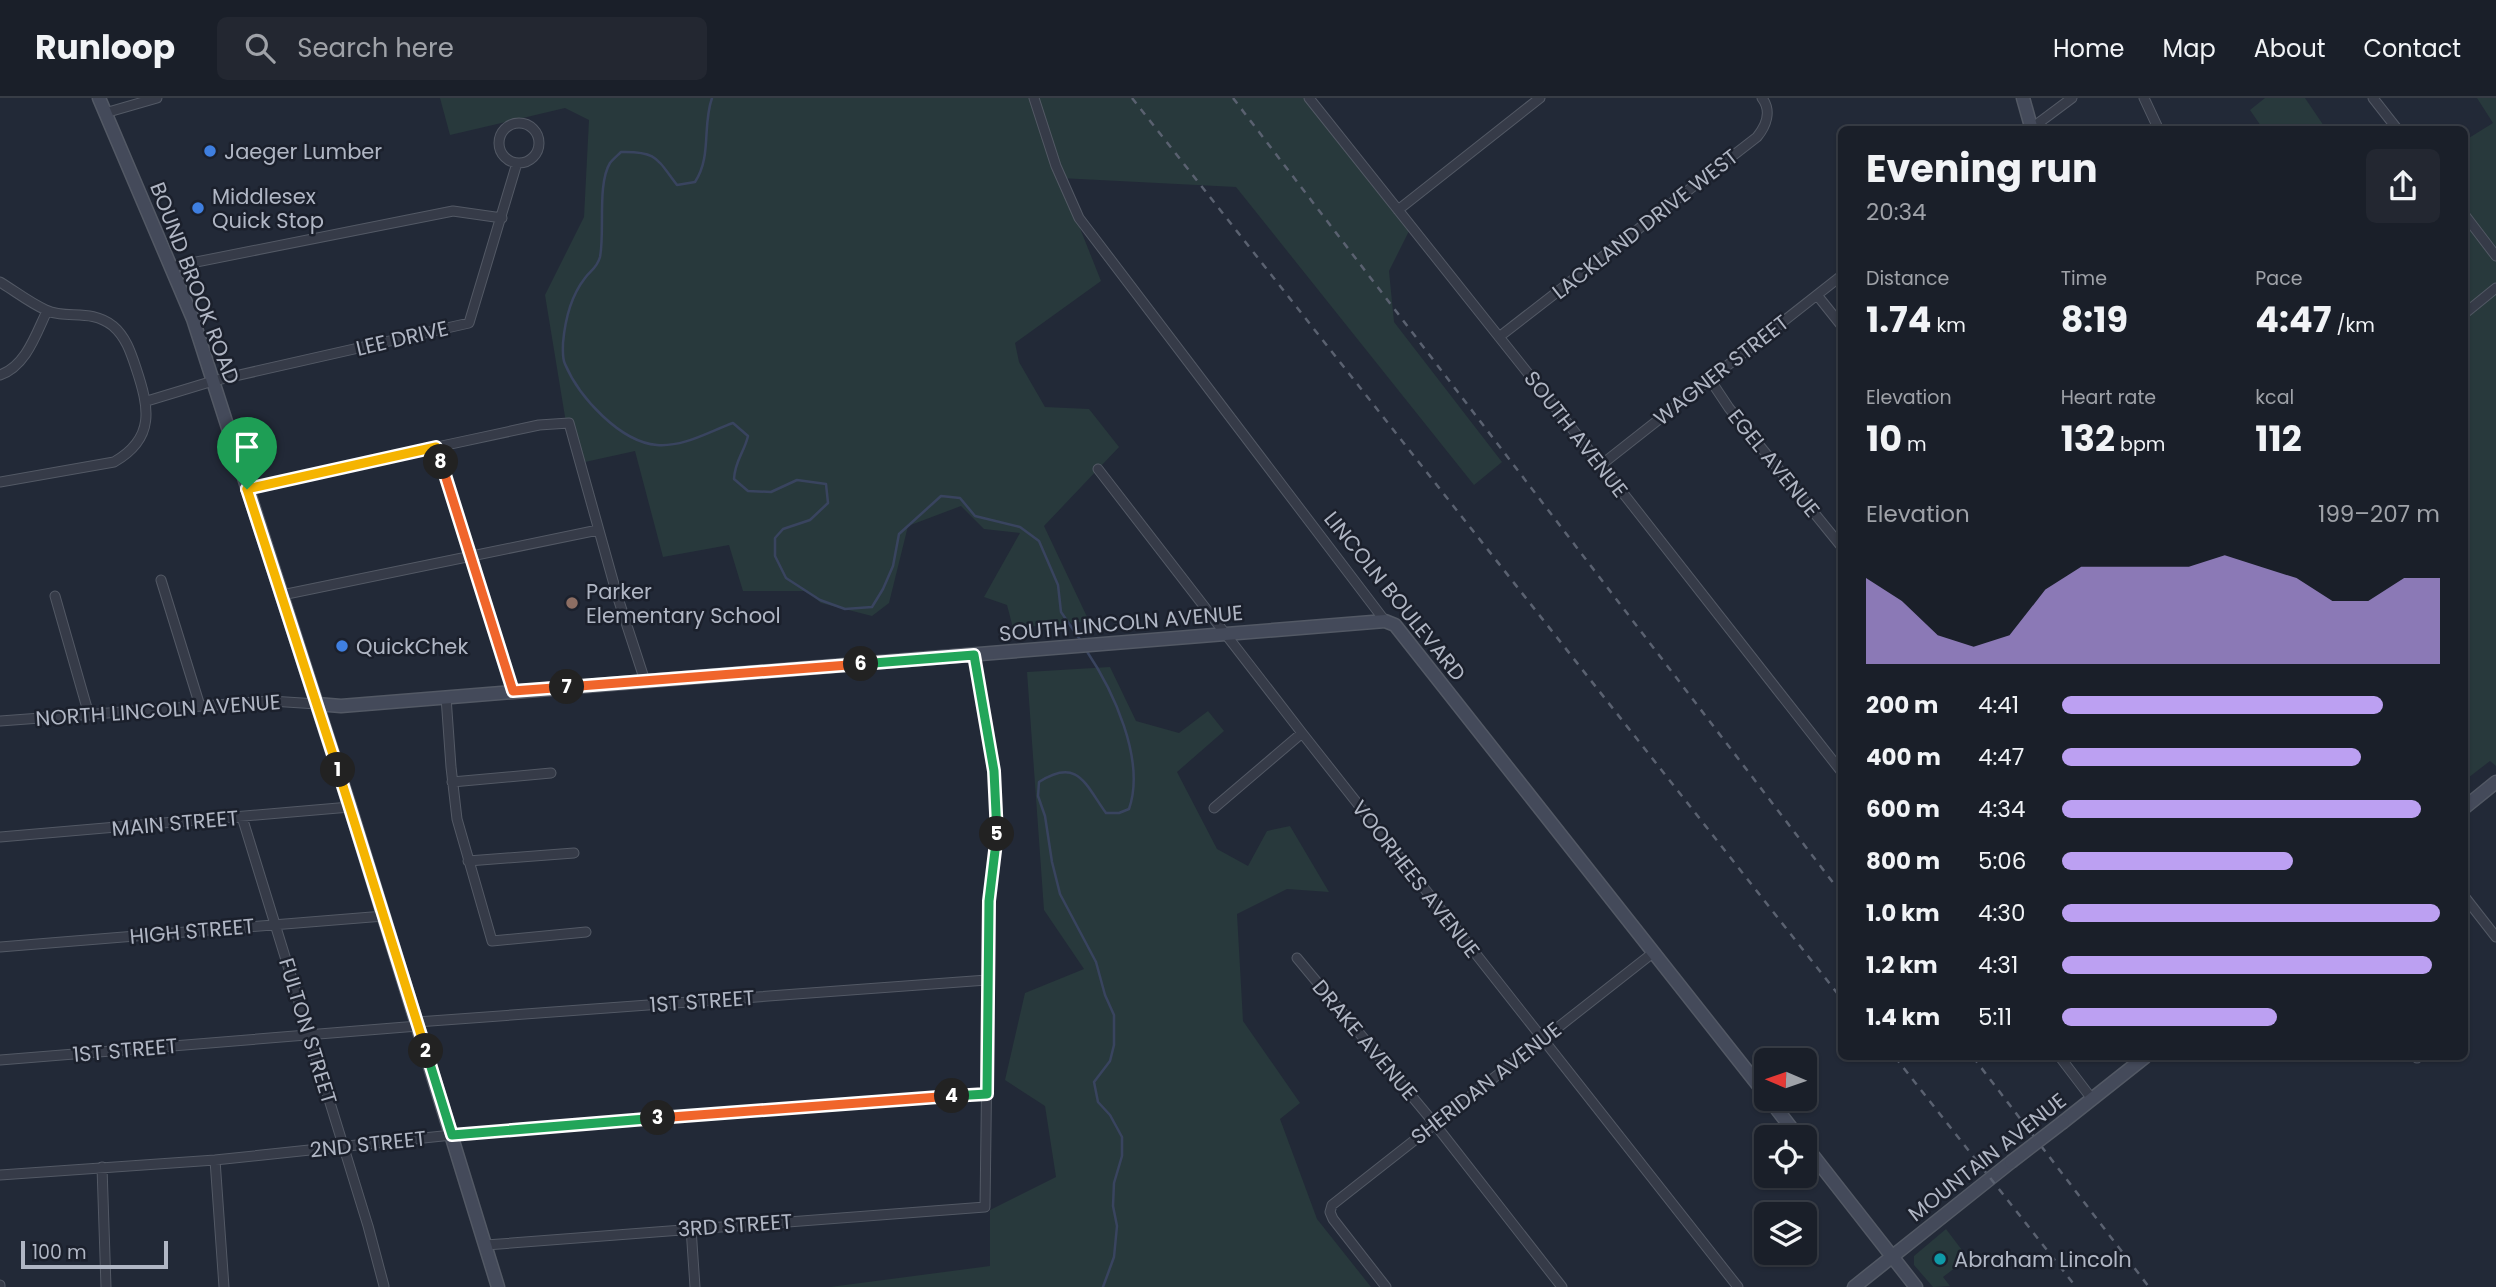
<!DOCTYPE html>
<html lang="en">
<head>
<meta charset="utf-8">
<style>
  body { margin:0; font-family:Poppins,sans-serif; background:#232731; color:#f1f3f6; height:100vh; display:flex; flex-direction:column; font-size:26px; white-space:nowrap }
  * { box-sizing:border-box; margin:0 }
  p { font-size:23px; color:#9fa2a8 }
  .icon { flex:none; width:38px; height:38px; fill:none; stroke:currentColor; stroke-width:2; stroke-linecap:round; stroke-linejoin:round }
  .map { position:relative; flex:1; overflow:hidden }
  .sheet { position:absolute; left:1838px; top:28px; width:630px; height:934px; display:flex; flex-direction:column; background:#1a1f29; border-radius:10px; box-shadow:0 2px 5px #0004,0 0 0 2px #383d46 }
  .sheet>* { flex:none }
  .needle { width:46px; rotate:272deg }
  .buttons { position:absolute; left:1754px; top:950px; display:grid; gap:14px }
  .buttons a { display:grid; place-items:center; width:63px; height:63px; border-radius:10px; background:#1a1f29; box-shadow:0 2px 5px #0004,0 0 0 2px #383d46; font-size:35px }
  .scale { position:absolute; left:21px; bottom:18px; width:147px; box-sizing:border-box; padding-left:7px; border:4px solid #b0b6c4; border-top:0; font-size:19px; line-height:24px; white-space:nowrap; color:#b0b6c4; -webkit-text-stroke:5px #1b202c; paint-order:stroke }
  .pin { position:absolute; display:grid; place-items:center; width:60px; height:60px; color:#fff; margin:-72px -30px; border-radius:50% 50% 50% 0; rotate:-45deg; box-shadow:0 0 7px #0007 }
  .pin .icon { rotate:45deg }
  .km { position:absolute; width:35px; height:35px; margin:-18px; border-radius:50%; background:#222; color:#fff; font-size:19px; line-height:35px; text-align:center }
  .round { display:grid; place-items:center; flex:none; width:74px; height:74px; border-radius:10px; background:#232731 }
  .headline { display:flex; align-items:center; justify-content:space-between; height:119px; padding:0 28px }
  h1 { font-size:38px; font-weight:700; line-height:52px }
  .stats { display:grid; grid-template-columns:repeat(3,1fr); gap:10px; height:119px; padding:7px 28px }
  .stats div { display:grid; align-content:center }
  .stats b { font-size:35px; font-weight:700 }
  .stats small { font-size:19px; font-weight:400 }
  .stats p { font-size:19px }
  .chart { height:196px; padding:14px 28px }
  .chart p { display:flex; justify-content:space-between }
  .chart svg { width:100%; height:126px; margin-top:7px; fill:#bca0f2; opacity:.7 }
  ul { padding:0 28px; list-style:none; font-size:23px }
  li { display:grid; grid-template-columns:112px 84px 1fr; align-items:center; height:52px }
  li i { height:18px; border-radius:9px; background:#bca0f2 }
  header { display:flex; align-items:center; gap:42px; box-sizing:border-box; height:98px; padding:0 35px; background:#1a1f29; border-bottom:2px solid #383d46 }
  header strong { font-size:33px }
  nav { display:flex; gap:38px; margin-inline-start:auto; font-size:24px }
  .search { width:490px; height:63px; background:#232731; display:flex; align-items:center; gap:18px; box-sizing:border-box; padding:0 24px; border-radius:10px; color:#9fa2a8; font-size:26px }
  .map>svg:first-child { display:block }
  .green { fill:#28393c }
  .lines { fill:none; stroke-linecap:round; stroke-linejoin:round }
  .stream { stroke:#39445f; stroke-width:2.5 }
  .street-casing { stroke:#535965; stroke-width:11 }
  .secondary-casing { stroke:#535965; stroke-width:15 }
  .street { stroke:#363b48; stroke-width:9 }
  .secondary { stroke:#444a5a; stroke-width:12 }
  .rail { stroke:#5a6170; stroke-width:2.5; stroke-dasharray:7 7; stroke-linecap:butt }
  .secondary-bridge-casing { stroke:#535965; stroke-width:15; stroke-linecap:butt }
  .secondary-bridge { stroke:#444a5a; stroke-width:12 }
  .split-1-casing { stroke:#fff; stroke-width:14 }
  .split-2-casing { stroke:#fff; stroke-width:14 }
  .split-3-casing { stroke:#fff; stroke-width:14 }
  .split-4-casing { stroke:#fff; stroke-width:14 }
  .split-5-casing { stroke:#fff; stroke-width:14 }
  .split-6-casing { stroke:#fff; stroke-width:14 }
  .split-7-casing { stroke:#fff; stroke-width:14 }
  .split-8-casing { stroke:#fff; stroke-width:14 }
  .split-9-casing { stroke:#fff; stroke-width:14 }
  .split-1 { stroke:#f5b400; stroke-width:9 }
  .split-2 { stroke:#f5b400; stroke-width:9 }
  .split-3 { stroke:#22a559; stroke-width:9 }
  .split-4 { stroke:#f0652b; stroke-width:9 }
  .split-5 { stroke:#22a559; stroke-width:9 }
  .split-6 { stroke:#22a559; stroke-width:9 }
  .split-7 { stroke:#f0652b; stroke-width:9 }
  .split-8 { stroke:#f0652b; stroke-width:9 }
  .split-9 { stroke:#f5b400; stroke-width:9 }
  .shop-dot { fill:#3f7fe0; stroke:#1b202c; stroke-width:2.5 }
  .education-dot { fill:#8d6e63; stroke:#1b202c; stroke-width:2.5 }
  .culture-dot { fill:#0f9aa8; stroke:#1b202c; stroke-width:2.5 }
  .labels { text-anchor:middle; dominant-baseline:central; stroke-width:5; stroke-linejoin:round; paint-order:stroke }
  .poi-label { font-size:21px; fill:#b0b6c4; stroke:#1b202c; text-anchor:start }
  .street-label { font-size:21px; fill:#b0b6c4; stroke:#1b202c }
</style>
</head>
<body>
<header>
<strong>Runloop</strong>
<div class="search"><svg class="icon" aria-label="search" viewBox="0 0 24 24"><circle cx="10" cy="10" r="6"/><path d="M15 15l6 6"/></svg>Search here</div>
<nav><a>Home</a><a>Map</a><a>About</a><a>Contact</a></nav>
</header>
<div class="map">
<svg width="2496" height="1189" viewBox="0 0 2496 1189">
  <rect width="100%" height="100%" fill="#222937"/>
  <path class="green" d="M 440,0 L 1312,0 L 1412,127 L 1389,173 L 1394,224 L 1502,364 L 1474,387 L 1236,89 L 1060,80 L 1101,183 L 1015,245 L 1019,264 L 1045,309 L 1089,311 L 1119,349 L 1044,428 L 1089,523 L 1013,530 L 1007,507 L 984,499 L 1020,435 L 984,431 L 961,408 L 908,428 L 889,505 L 872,518 L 821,505 L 807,493 L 743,493 L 729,447 L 663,459 L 635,353 L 585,364 L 568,337 L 545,197 L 584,119 L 589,22 L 565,10 L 450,37 Z
    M 2265,0 L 2305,0 L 2326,31 L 2263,31 L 2250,12 Z
    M 2477,0 L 2496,0 L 2496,668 L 2490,663 L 2464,683 L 2464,43 L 2493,25 Z
    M 1110,569 L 1136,623 L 1179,635 L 1208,613 L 1224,633 L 1177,674 L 1217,751 L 1248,768 L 1267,733 L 1290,728 L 1329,794 L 1287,791 L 1237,816 L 1243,923 L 1300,1005 L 1280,1021 L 1317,1121 L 1371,1189 L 830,1189 L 990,1168 L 990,1112 L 1056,1079 L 1045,1008 L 1005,982 L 1025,895 L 1084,871 L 1044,812 L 1027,574 Z
    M 1946,1131 L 1968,1160 L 1943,1179 L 1950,1188 L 1933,1189 L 1914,1167 L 1914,1158 Z"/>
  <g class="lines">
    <path class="stream" d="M 712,0 C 702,28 712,58 695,84 L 677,87 C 657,61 657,53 621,54 C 618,57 613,61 610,65 C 597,86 605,134 600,159 C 597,170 591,172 585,180 C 571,198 565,222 563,245 C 563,251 562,260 565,266 C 579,299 620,344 657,347 C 684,349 708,334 733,325 L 748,338 C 744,355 735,362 734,381 L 748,393 L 771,394 L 797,382 L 826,386 L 828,405 L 810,422 L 783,431 L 775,440 L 775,458 L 786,480 L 820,502 L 845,511 L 872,509 L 883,491 L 893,468 L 899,436 L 941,398 L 960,400 L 975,418 L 1020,429 L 1039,443 L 1058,487 L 1061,514 L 1081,543
      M 1086,552 C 1113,592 1146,662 1129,711 L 1119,715 L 1106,715 C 1085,686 1078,659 1039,684 L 1038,698 L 1045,718 L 1052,764 L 1060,796 L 1096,864 L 1105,897 L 1114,917 L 1114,947 L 1110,963 L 1094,984 L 1098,1004 L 1110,1017 L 1122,1039 L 1122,1058 L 1114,1085 L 1113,1108 L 1117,1128 L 1114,1159 L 1103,1189"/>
    <g class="street-casing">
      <path id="street" d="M 1034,0 L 1056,68 L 1079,120 L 1385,523
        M 1309,0 L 1601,367 L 1841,673
        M 2144,0 L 2159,32
        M 2373,0 L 2398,32
        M 105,15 L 157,0
        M499 45a20 20 0 1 1 40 0a20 20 0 1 1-40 0Z
        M 2029,32 L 2072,0
        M 1398,112 L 1540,0
        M 2464,116 L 2496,158
        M 171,169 L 453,113 L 502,120
        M 0,184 C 15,193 30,205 46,212 C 67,222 90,210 113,228 C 126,239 131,255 136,270 C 149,309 156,340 114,364 L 0,384
        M 1817,197 L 1841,227
        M 2464,216 L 2496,190
        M 1499,239 L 1757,39 C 1766,28 1772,13 1762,0
        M 0,277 C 26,268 36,236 47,213
        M 1709,280 L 1729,310 L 1841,448
        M 147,303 L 213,283 L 469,225 L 517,65
        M 437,349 L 513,593
        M 1601,367 L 1841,178
        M 1098,371 L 1302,635 L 1738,1189
        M 247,392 L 437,349 L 539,327 L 569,325 L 617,497 L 645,583
        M 161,482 L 200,608
        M 282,497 L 598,432
        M 55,498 L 89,617
        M 446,599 L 451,669 L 457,721 L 492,843 L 586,834
        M 0,623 L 271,603 L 317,606
        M 452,684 L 551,675
        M 1214,710 L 1302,635
        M 242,719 L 368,1128 L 384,1188
        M 0,739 L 350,709
        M 468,763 L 574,755
        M 2464,798 L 2496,839
        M 0,849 L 384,818
        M 1297,860 L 1434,1025 L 1562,1189
        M 417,924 L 987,882
        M 2060,959 L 2092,1001
        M 2416,959 L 2417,960
        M 0,962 L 418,928
        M 215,1062 L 224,1189
        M 102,1069 L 106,1189
        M 0,1077 L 215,1062 L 452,1037 L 682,1018 L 987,996
        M 691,1130 L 695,1189
        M 486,1147 L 985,1109 L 989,803 L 998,739 L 994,673 L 974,557
        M 0,1187 L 0,1189
        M 1386,1189 L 1333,1121 L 1330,1114 L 1332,1107 L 1654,854"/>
    </g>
    <g class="secondary-casing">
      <path id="secondary" d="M 99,0 L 193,221 L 350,709 L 498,1189
        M 2023,0 L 2032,32
        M 317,606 L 341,608 L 1385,523 L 1395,527 L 1766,997
        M 2464,710 L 2496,684
        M 1769,1001 L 1799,1040
        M 2063,1024 L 2145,959
        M 1804,1046 L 1916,1189
        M 1854,1189 L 2011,1064"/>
    </g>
    <use href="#street" class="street"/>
    <use href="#secondary" class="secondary"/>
    <path class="rail" d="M 1132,0 L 1841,900
      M 1233,0 L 1841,795
      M 1895,959 L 2076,1189
      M 1973,959 L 2149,1189"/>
    <g class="secondary-bridge-casing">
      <path id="secondary-bridge" d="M 2011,1064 L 2063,1024"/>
    </g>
    <use href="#secondary-bridge" class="secondary-bridge"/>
  </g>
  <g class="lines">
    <g class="split-1-casing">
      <path id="split-1" d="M 247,391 L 338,672"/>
    </g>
    <g class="split-2-casing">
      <path id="split-2" d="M 338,672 L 426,953"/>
    </g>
    <g class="split-3-casing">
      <path id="split-3" d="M 426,953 L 452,1037 L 658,1020"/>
    </g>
    <g class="split-4-casing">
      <path id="split-4" d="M 658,1020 L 952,998"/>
    </g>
    <g class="split-5-casing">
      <path id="split-5" d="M 952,998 L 987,996 L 989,803 L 997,736"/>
    </g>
    <g class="split-6-casing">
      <path id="split-6" d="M 861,566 L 974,557 L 994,673 L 997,736"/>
    </g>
    <g class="split-7-casing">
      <path id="split-7" d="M 567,589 L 861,566"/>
    </g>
    <g class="split-8-casing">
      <path id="split-8" d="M 441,364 L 513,593 L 567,589"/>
    </g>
    <g class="split-9-casing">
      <path id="split-9" d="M 247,391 L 436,349 L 441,364"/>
    </g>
    <use href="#split-1" class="split-1"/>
    <use href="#split-2" class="split-2"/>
    <use href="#split-3" class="split-3"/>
    <use href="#split-4" class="split-4"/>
    <use href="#split-5" class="split-5"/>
    <use href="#split-6" class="split-6"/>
    <use href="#split-7" class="split-7"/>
    <use href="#split-8" class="split-8"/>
    <use href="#split-9" class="split-9"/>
  </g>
  <g class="shop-dot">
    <circle cx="210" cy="53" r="7"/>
    <circle cx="198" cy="110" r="7"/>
    <circle cx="342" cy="548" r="7"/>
  </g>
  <circle class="education-dot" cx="572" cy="505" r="7"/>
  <circle class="culture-dot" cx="1940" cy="1161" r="7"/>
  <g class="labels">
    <g class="poi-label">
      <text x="224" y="53">Jaeger Lumber</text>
      <text x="212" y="98">Middlesex<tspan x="212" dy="24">Quick Stop</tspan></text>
      <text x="586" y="493">Parker<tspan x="586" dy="24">Elementary School</tspan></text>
      <text x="356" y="548">QuickChek</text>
      <text x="1954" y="1161">Abraham Lincoln</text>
    </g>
    <g class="street-label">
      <text transform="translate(1645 126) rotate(-38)">LACKLAND DRIVE WEST</text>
      <text transform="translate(195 185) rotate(69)">BOUND BROOK ROAD</text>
      <text transform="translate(402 240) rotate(-13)">LEE DRIVE</text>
      <text transform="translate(1721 272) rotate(-38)">WAGNER STREET</text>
      <text transform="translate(1576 336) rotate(52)">SOUTH AVENUE</text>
      <text transform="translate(1774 365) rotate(51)">EGEL AVENUE</text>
      <text transform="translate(1395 498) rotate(51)">LINCOLN BOULEVARD</text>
      <text transform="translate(1121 525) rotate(-5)">SOUTH LINCOLN AVENUE</text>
      <text transform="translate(158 612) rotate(-4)">NORTH LINCOLN AVENUE</text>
      <text transform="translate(175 725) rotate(-5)">MAIN STREET</text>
      <text transform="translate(1416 781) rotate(52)">VOORHEES AVENUE</text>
      <text transform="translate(192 833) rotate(-5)">HIGH STREET</text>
      <text transform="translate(702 903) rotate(-4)">1ST STREET</text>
      <text transform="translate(308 933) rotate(73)">FULTON STREET</text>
      <text transform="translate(1365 942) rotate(50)">DRAKE AVENUE</text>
      <text transform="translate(125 952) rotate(-5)">1ST STREET</text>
      <text transform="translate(1486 985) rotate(-38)">SHERIDAN AVENUE</text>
      <text transform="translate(368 1046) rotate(-6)">2ND STREET</text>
      <text transform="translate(1987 1059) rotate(-38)">MOUNTAIN AVENUE</text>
      <text transform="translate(735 1127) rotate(-4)">3RD STREET</text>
    </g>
  </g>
</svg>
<div class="buttons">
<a><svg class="needle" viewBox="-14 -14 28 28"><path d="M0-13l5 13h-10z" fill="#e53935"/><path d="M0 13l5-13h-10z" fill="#9fa2a8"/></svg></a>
<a><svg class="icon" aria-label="locate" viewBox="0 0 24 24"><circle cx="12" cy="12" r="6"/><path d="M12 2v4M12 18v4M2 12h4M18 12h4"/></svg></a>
<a><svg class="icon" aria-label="layers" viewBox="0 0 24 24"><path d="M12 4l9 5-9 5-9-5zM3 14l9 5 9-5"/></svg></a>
</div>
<div class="scale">100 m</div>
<div class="pin" style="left:247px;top:391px;background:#1e9e55"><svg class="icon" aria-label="arrive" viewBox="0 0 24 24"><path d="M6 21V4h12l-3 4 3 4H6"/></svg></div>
<b class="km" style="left:338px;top:672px">1</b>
<b class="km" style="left:426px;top:953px">2</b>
<b class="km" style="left:658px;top:1020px">3</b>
<b class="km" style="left:952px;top:998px">4</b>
<b class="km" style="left:997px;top:736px">5</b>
<b class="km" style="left:861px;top:566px">6</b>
<b class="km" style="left:567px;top:589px">7</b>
<b class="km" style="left:441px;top:364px">8</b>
<section class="sheet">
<div class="headline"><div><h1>Evening run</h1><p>20:34</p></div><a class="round"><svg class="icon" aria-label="share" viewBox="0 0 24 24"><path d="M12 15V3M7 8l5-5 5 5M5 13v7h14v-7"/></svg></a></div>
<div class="stats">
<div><p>Distance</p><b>1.74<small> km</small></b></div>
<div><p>Time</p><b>8:19</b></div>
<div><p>Pace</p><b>4:47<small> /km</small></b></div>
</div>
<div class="stats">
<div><p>Elevation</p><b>10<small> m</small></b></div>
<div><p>Heart rate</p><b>132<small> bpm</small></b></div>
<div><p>kcal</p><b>112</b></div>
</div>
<div class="chart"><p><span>Elevation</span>199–207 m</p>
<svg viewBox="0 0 160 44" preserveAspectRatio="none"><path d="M0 44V14L10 22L20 34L30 38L40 34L50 18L60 10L70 10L80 10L90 10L100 6L110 10L120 14L130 22L140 22L150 14L160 14V44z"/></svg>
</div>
<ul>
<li><b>200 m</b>4:41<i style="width:85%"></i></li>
<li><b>400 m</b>4:47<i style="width:79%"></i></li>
<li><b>600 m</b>4:34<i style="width:95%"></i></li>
<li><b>800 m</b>5:06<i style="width:61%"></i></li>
<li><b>1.0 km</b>4:30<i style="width:100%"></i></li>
<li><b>1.2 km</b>4:31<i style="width:98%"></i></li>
<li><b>1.4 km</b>5:11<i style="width:57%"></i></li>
</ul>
</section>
</div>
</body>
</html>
